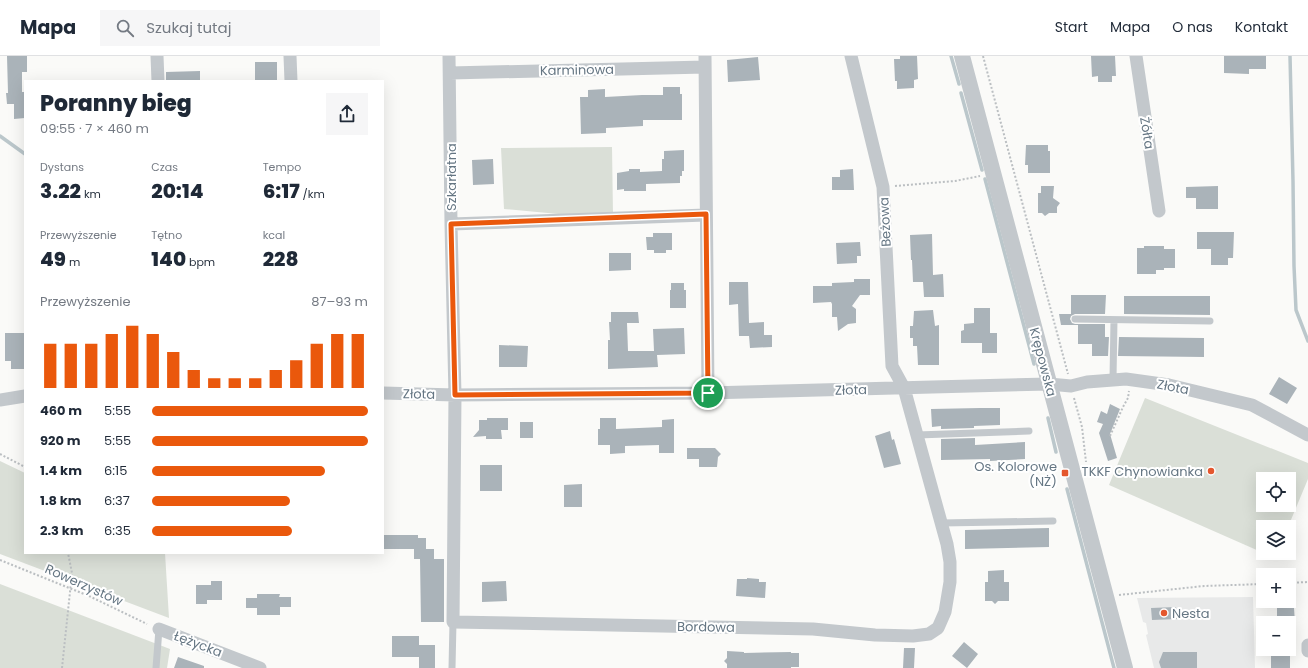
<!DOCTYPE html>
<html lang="pl">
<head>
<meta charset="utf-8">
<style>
  body { margin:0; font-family:Poppins,sans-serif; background:#f6f6f7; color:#1f2937; height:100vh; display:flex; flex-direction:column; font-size:15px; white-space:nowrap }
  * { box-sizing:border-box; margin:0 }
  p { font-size:13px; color:#747a83 }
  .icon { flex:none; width:22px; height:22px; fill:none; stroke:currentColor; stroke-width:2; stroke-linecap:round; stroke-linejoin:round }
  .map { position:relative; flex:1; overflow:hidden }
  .side { position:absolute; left:24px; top:24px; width:360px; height:474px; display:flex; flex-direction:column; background:#fff; border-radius:0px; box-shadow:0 4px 16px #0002 }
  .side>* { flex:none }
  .controls { position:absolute; left:1256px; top:416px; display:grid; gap:8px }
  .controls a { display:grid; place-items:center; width:40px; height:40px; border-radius:0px; background:#fff; box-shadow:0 4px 16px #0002; font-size:20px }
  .pin { position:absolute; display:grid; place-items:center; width:34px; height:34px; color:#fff; margin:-17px; border:2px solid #fff; border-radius:50%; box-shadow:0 1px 4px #0007 }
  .round { display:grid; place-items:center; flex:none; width:42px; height:42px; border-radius:0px; background:#f6f6f7 }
  .summary { display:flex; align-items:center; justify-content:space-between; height:68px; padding:0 16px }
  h1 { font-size:22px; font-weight:800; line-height:30px }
  .metrics { display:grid; grid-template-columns:repeat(3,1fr); gap:6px; height:68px; padding:4px 16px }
  .metrics div { display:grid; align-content:center }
  .metrics b { font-size:20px; font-weight:800 }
  .metrics small { font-size:11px; font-weight:400 }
  .metrics p { font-size:11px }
  .chart { height:112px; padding:8px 16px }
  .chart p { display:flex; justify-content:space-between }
  .chart svg { width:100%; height:72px; margin-top:4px; stroke:#ea580c; stroke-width:6 }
  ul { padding:0 16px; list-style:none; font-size:13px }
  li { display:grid; grid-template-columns:64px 48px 1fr; align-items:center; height:30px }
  li i { height:10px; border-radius:5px; background:#ea580c }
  header { display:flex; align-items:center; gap:24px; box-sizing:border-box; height:56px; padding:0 20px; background:#fff; border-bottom:1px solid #e0e1e3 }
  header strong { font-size:19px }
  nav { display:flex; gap:22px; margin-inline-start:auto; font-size:14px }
  .search { width:280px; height:36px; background:#f6f6f7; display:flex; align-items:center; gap:10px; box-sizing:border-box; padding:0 14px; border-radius:0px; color:#747a83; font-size:15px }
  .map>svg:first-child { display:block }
  .built { fill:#e8e9e9 }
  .green { fill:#dadfd7; fill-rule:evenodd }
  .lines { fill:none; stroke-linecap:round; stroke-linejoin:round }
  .stream { stroke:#bbc7cb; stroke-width:3.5 }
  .building { fill:#aab3b9 }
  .path { stroke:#bbbfc2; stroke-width:2; stroke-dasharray:2 2; stroke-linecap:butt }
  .service { stroke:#c3c8cc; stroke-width:7 }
  .minor { stroke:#c3c8cc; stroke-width:13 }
  .tertiary { stroke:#c3c8cc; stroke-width:16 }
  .route-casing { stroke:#fff; stroke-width:8 }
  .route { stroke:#ea580c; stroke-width:5 }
  .poi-dot { fill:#e4572e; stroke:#fff; stroke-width:1.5 }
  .labels { text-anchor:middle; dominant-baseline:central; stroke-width:4; stroke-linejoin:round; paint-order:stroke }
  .street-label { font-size:13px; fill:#657683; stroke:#fff }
  .poi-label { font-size:13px; fill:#657683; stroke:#fff; text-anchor:end }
</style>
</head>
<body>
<header>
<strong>Mapa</strong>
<div class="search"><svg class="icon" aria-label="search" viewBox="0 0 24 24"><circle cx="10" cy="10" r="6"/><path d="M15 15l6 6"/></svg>Szukaj tutaj</div>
<nav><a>Start</a><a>Mapa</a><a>O nas</a><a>Kontakt</a></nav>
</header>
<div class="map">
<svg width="1308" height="612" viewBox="0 0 1308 612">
  <rect width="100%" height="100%" fill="#fafaf8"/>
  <path class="built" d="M 1253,541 L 1255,612 L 1154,612 L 1146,579 L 1148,578 L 1146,567 L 1143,566 L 1137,542 Z"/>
  <path class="green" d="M 612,91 L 613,159 L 590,161 L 504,153 L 501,92 Z
    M 1145,342 L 1308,407 L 1308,423 L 1288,471 L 1263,471 L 1263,497 L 1277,497 L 1275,502 L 1109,429 ZM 1263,423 L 1289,423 L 1289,449 L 1263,449 Z
    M 0,405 L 25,417 L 25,497 L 165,497 L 169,562 L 0,498 Z
    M 0,528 L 170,593 L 167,612 L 0,612 Z"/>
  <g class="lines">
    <path class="stream" d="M 951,0 L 959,28
      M 1290,0 L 1293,125 L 1294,210 L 1296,254 L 1308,285
      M 961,37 L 982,114
      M 0,80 L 25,98
      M 985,123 L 1034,308
      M 1048,362 L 1056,396
      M 1067,433 L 1114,612"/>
  </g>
  <path class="building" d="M 7,0 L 27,0 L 27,16 L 22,16 L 22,36 L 25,36 L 25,62 L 14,63 L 14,48 L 7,48 L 6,37 L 8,37 Z
    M 900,0 L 917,0 L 918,23 L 914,24 L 914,32 L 897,33 L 897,25 L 895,25 L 894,3 L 900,3 Z
    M 1091,0 L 1115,0 L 1116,20 L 1112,20 L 1112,26 L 1098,26 L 1098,20 L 1092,21 Z
    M 1224,0 L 1266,0 L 1266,13 L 1249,13 L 1249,18 L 1224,17 Z
    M 758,1 L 760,24 L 728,26 L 727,4 Z
    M 255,6 L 277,6 L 277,25 L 255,25 Z
    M 200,15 L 200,25 L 166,25 L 166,16 Z
    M 663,31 L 680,31 L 680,38 L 682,38 L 682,64 L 643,64 L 643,70 L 606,72 L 606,77 L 581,78 L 580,41 L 588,41 L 588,34 L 605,33 L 605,41 L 642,39 L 663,39 Z
    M 1026,89 L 1048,89 L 1048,95 L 1050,95 L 1050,117 L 1028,117 L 1028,109 L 1025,109 Z
    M 684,94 L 684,115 L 682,115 L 682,120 L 680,120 L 680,127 L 646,128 L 646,135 L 624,135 L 624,133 L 617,134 L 617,117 L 629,115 L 629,113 L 640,113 L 640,116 L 662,115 L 662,103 L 664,103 L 664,95 Z
    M 493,103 L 494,128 L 473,129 L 472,104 Z
    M 853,113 L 854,134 L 832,134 L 832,121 L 840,121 L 840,114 Z
    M 1041,130 L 1054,130 L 1053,142 L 1060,147 L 1057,151 L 1057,157 L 1049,157 L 1045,160 L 1042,157 L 1038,157 L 1038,137 L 1041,137 Z
    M 1218,130 L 1218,153 L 1196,153 L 1196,142 L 1186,142 L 1186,131 Z
    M 1197,176 L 1234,176 L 1233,202 L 1228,202 L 1228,209 L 1211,209 L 1211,193 L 1197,193 Z
    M 653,177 L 672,177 L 672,194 L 666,194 L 666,197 L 654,197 L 654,194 L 647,194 L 646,181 L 653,181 Z
    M 932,178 L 933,219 L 943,218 L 944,241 L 924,241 L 923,226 L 913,226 L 912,204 L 911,204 L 910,179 Z
    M 860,186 L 861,200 L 857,200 L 857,207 L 837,208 L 836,187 Z
    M 1144,190 L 1164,190 L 1164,193 L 1175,193 L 1175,212 L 1164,212 L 1164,214 L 1156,214 L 1156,218 L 1137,218 L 1137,192 L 1144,192 Z
    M 609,197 L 631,197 L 631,214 L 609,215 Z
    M 854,223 L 870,223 L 870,239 L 860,239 L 852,250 L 856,253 L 856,267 L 848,268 L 838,275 L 837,261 L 832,261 L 832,248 L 831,246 L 813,247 L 813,230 L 832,230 L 832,227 L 854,226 Z
    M 729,226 L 748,226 L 749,267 L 764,266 L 764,279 L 772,279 L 772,291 L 750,292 L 749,280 L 739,280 L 738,248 L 729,249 Z
    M 671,227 L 684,227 L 684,234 L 686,234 L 686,252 L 670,252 L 670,234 L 671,234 Z
    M 1071,239 L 1106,239 L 1105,258 L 1075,258 L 1071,260 L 1070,263 L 1072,267 L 1075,268 L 1105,268 L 1105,281 L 1109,281 L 1108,300 L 1092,300 L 1092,288 L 1078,288 L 1078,269 L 1061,269 L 1059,258 L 1071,258 Z
    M 1124,240 L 1210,240 L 1210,259 L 1124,258 Z
    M 974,252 L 990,252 L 990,277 L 997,277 L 997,297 L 982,297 L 982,287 L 961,287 L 961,275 L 964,274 L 964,268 L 974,267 Z
    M 933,254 L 935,270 L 939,269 L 939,309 L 918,309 L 917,290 L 913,290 L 913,282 L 910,282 L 910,270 L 913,270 L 914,255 Z
    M 611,256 L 638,256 L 639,267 L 627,267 L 628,295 L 654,295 L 653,273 L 684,272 L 685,298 L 657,299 L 658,311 L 608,313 L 608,284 L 610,284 L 609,266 L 611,266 Z
    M 5,277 L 25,277 L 25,313 L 11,313 L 11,305 L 5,305 Z
    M 1119,281 L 1204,282 L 1204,301 L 1118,300 Z
    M 499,289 L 528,290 L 527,311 L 499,311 Z
    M 1279,321 L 1297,332 L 1287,348 L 1269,338 Z
    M 1110,348 L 1120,353 L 1110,378 L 1117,402 L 1108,405 L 1099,377 L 1103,368 L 1097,366 L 1101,355 L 1107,358 Z
    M 980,352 L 1000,352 L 1000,369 L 974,370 L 974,372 L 941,373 L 941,370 L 932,371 L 931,353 Z
    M 487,362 L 508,362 L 508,374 L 501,374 L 502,383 L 486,383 L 486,380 L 473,381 L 479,374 L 479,364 L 487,364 Z
    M 600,362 L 616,362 L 616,373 L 662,371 L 662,364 L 674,363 L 674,397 L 659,397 L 659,389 L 625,390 L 625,397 L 610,398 L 610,389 L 598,389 L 598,373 L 600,373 Z
    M 520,366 L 533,366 L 533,382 L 520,382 Z
    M 890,375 L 892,384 L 894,383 L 901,408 L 884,412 L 875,380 Z
    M 975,382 L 975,389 L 1025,386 L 1025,403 L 990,405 L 990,403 L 941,404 L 941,383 Z
    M 687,392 L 715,392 L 721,398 L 718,401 L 717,411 L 699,411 L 699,403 L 687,403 Z
    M 480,409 L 502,409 L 502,435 L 480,435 Z
    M 582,428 L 582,451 L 564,451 L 564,429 Z
    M 1049,472 L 1049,491 L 965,493 L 965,474 Z
    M 383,479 L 418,479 L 418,482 L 426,482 L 426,493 L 434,493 L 434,503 L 444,503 L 444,566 L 421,566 L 420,503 L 414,503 L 414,493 L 383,493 Z
    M 1004,514 L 1004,526 L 1009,526 L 1009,545 L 998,545 L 995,548 L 992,545 L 985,545 L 985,526 L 988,526 L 988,515 Z
    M 747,522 L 759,523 L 759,526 L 766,526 L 765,542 L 736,540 L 737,523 L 747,523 Z
    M 211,525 L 222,525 L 222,544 L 207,544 L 207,548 L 196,548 L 196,529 L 211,529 Z
    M 506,525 L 507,545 L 482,546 L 482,526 Z
    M 257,538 L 280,538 L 279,541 L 291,541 L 291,551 L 280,551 L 280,559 L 257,559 L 257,552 L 246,552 L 246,542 L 257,542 Z
    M 1176,551 L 1177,563 L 1152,564 L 1151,552 Z
    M 1277,552 L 1294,552 L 1295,567 L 1277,567 Z
    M 392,580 L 419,580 L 419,589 L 435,589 L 435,612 L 419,612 L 419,601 L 392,601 Z
    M 964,586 L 978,598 L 967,612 L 952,600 Z
    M 904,592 L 915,592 L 914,612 L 903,612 Z
    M 727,595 L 744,596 L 744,597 L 791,596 L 791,597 L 799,597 L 799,611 L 791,611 L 791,612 L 727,612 L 727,608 L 724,605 L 727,602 Z
    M 1163,596 L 1197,596 L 1197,612 L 1161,612 L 1159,606 Z
    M 1271,596 L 1290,596 L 1290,612 L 1271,612 Z
    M 178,601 L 204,610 L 204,612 L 174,612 Z"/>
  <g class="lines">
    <path class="path" d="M 983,0 L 1068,318
      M 895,130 L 955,125 L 980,120
      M 1074,342 L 1082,371 L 1086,406
      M 1110,380 L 1123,351 L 1128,342 L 1129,335
      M 0,398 L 25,411
      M 0,504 L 89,540 L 147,568
      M 1289,527 L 1308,526
      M 1119,539 L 1204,530 L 1263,528
      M 62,612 L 72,517 L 68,497"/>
    <path class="service" d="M 1075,263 L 1210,265
      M 1113,323 L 1114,264
      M 917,379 L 1029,375
      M 941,467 L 1053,465
      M 156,612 L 159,573
      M 452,612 L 453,566"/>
    <path class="minor" d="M 157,0 L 158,25
      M 290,0 L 291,25
      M 449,0 L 451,168 L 455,339 L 453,566 L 813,573 L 875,579 L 913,580 L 929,578 L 938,572 L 945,556 L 950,526 L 950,506 L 947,488 L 904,332 L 892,310 L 883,131 L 851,0
      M 705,0 L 708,337
      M 1136,0 L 1159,155
      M 450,17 L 705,11
      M 451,168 L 706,159
      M 383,337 L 455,339 L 708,337 L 1049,328 L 1071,330 L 1087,326 L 1126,323 L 1169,329 L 1252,349 L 1308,379
      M 0,344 L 25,340
      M 159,573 L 260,612
      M 1308,589 L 1308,595"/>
    <path class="tertiary" d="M 962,0 L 1125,612"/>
  </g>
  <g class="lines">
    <g class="route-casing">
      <path id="route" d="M 706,158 L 708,337 L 455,339 L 451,168 Z"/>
    </g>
    <use href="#route" class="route"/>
  </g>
  <g class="poi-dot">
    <circle cx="1211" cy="415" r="4"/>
    <rect x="1061" y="413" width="8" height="8" rx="2"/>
    <circle cx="1164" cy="557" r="4"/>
  </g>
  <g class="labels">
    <g class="street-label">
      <text transform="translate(577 14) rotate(-1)">Karminowa</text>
      <text transform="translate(1147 77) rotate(81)">Żółta</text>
      <text transform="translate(451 121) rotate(-90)">Szkarłatna</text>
      <text transform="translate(885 166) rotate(-93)">Beżowa</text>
      <text transform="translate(1043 306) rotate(75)">Krępowska</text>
      <text transform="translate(1173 331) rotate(11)">Złota</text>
      <text transform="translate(851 334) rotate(-1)">Złota</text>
      <text transform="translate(419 338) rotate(1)">Złota</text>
      <text transform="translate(84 529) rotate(24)">Rowerzystów</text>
      <text transform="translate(706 571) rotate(1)">Bordowa</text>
      <text transform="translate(198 588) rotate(21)">Łężycka</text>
    </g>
    <g class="poi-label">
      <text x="1057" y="410">Os. Kolorowe<tspan x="1057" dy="15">(NŻ)</tspan></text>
      <text x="1203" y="415">TKKF Chynowianka</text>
      <text x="1172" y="557" text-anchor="start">Nesta</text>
    </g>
  </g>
</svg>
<div class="controls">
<a><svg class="icon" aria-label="locate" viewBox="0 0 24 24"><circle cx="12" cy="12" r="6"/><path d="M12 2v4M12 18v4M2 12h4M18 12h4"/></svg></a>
<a><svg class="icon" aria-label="layers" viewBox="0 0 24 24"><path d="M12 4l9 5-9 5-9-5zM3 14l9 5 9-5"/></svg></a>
<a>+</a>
<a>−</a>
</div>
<div class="pin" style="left:708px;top:337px;background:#1e9e55"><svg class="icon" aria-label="arrive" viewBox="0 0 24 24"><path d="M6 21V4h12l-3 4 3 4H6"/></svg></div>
<section class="side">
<div class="summary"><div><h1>Poranny bieg</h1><p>09:55 · 7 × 460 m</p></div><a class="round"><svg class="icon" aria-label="share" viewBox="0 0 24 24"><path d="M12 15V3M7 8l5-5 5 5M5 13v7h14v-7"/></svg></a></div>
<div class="metrics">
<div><p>Dystans</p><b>3.22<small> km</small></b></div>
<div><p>Czas</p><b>20:14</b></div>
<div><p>Tempo</p><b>6:17<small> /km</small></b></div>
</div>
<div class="metrics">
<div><p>Przewyższenie</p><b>49<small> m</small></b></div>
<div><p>Tętno</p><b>140<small> bpm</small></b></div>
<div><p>kcal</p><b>228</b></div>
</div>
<div class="chart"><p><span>Przewyższenie</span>87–93 m</p>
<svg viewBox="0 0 160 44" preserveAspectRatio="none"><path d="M5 44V17M15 44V17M25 44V17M35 44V11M45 44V6M55 44V11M65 44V22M75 44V33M85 44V38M95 44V38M105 44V38M115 44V33M125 44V27M135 44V17M145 44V11M155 44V11"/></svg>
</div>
<ul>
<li><b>460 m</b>5:55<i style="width:100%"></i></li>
<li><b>920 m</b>5:55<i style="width:100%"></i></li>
<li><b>1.4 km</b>6:15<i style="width:80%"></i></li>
<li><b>1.8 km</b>6:37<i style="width:64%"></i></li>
<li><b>2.3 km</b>6:35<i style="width:65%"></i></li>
</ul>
</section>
</div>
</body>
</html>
